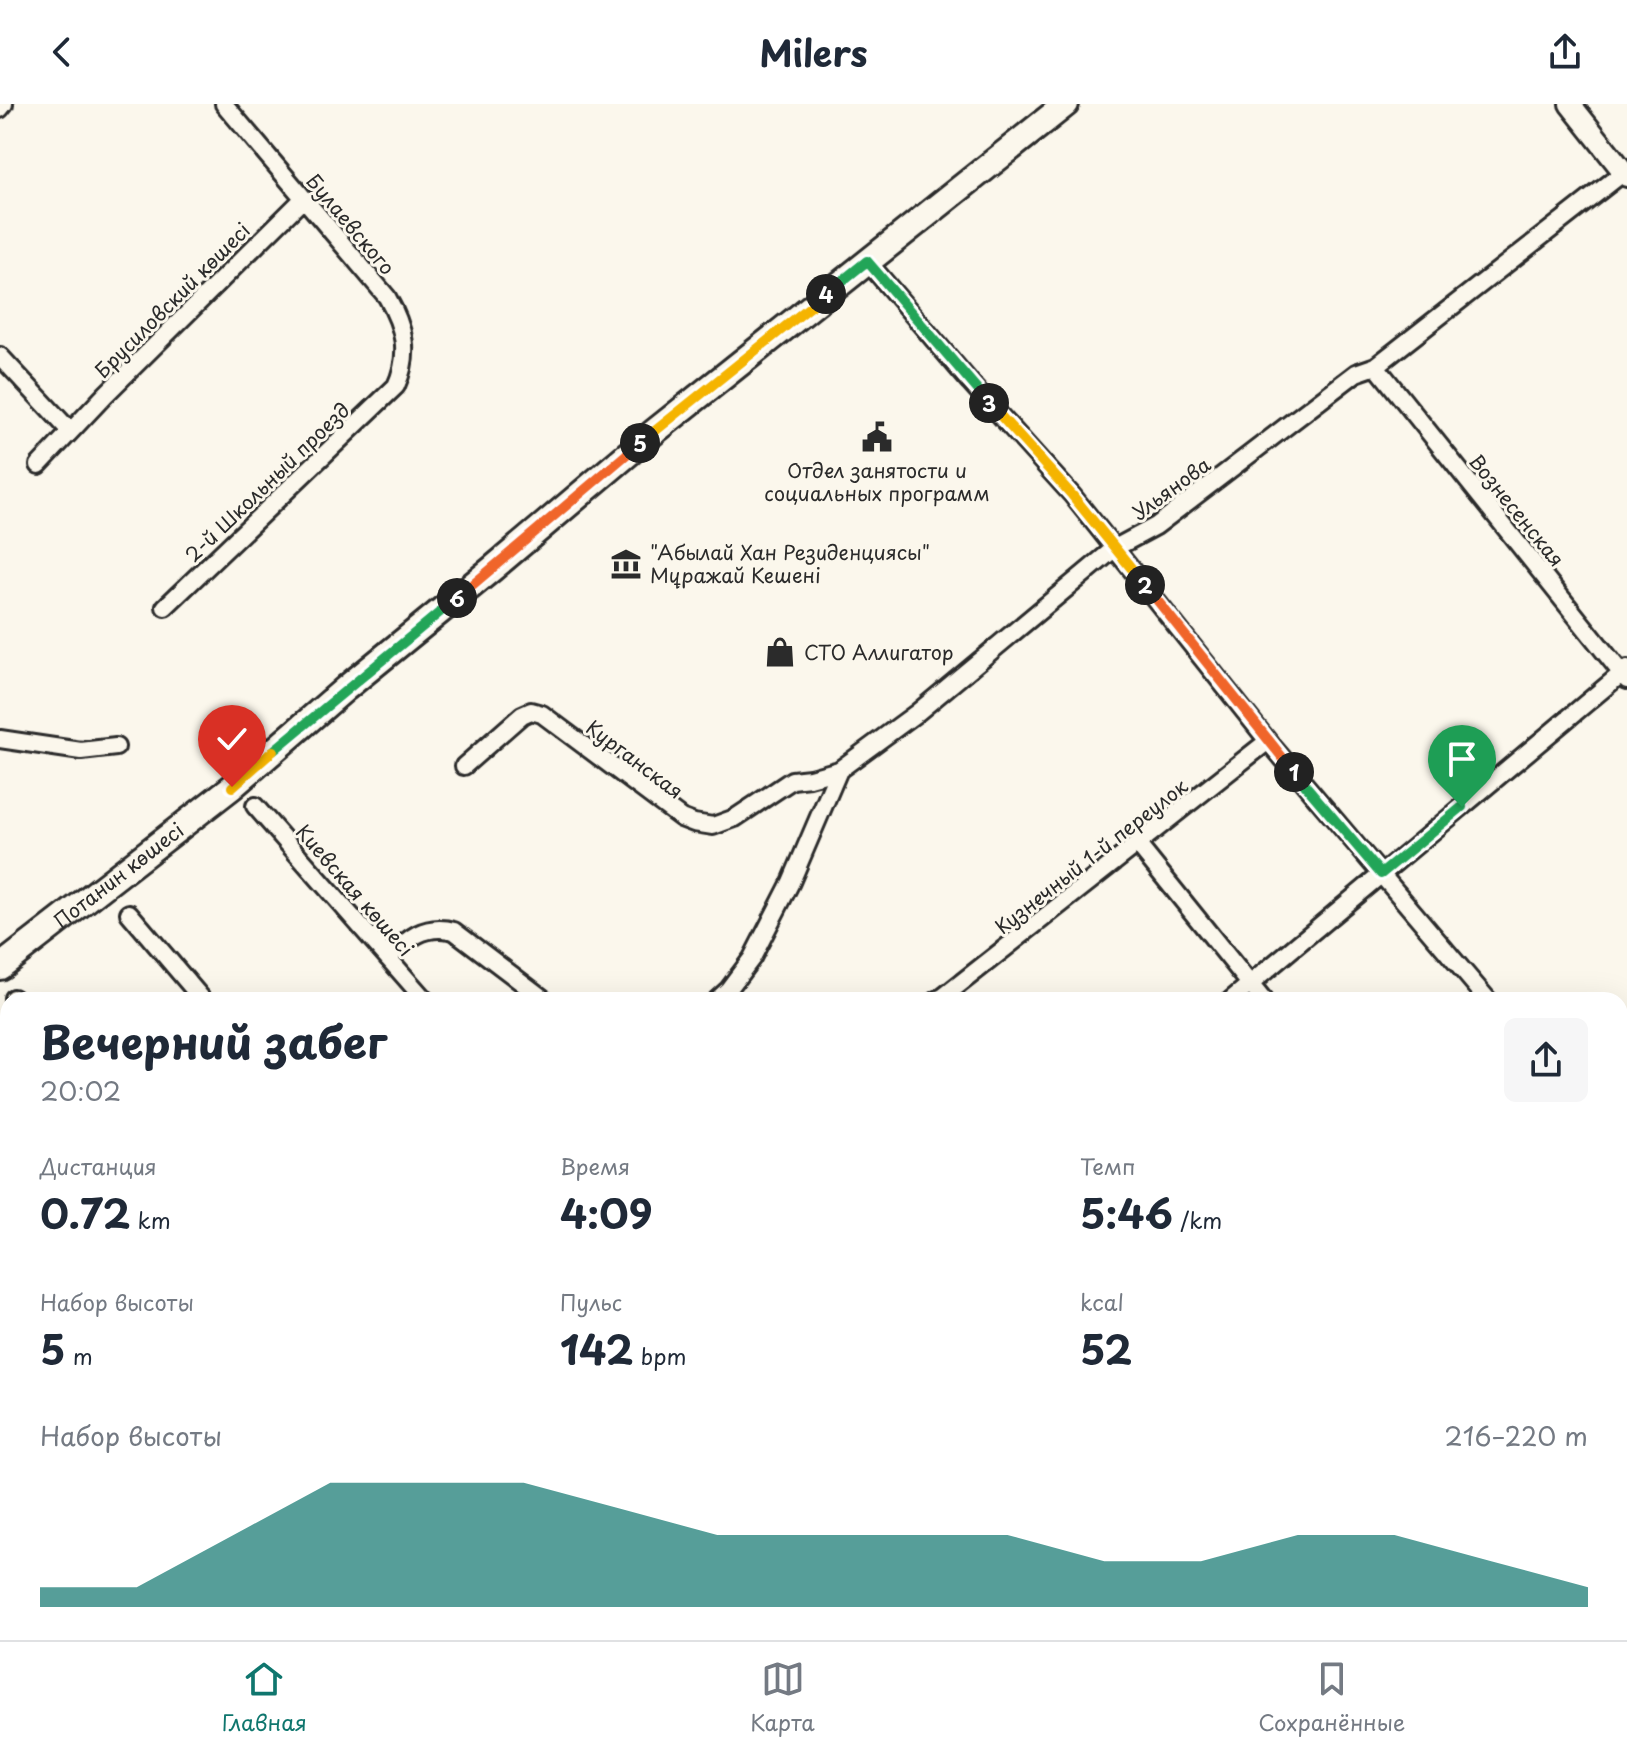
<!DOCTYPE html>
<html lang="ru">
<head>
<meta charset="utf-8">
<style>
  body { margin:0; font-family:"Playpen Sans",sans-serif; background:#f6f6f7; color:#1f2937; height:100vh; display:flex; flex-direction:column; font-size:30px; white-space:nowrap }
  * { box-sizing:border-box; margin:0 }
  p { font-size:26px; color:#747a83 }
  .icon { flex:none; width:44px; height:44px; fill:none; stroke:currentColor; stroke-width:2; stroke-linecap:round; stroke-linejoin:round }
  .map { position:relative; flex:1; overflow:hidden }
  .side { position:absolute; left:0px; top:888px; width:1628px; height:648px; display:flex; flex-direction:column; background:#fff; border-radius:24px 24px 0 0; box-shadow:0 8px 32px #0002 }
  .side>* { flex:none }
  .pin { position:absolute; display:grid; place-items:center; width:68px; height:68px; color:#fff; margin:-82px -34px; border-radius:50% 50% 50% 0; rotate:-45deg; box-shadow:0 0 8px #0007 }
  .pin .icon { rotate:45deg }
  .km { position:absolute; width:40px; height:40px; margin:-20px; border-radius:50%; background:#222; color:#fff; font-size:22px; line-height:40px; text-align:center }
  .round { display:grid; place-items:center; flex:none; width:84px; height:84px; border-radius:12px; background:#f6f6f7 }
  .head { display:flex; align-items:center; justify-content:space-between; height:136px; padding:0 40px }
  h1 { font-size:44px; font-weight:700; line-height:60px }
  .stats { display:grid; grid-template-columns:repeat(3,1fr); gap:12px; height:136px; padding:8px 40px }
  .stats div { display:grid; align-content:center }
  .stats b { font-size:40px; font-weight:700 }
  .stats small { font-size:22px; font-weight:400 }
  .stats p { font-size:22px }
  .chart { height:224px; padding:16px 40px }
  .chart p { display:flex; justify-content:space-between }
  .chart svg { width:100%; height:144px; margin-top:8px; fill:#0f766e; opacity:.7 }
  header { display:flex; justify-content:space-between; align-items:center; height:104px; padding:0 40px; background:#fff; font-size:36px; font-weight:700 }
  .tab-bar { display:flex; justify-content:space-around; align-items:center; height:112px; border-top:2px solid #e0e1e3; background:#fff; font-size:22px; color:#747a83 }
  .tab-bar a { display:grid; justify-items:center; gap:4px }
  .tab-bar .selected { color:#0f766e }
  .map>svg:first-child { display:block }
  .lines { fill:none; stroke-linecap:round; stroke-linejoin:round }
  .minor-casing { stroke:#2b2b2b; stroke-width:22 }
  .tertiary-casing { stroke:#2b2b2b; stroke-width:26 }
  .secondary-casing { stroke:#2b2b2b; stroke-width:30 }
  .minor { stroke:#fbf7ec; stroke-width:16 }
  .tertiary { stroke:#fbf7ec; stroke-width:20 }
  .secondary { stroke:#fbf7ec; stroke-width:24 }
  .split-1-casing { stroke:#fff; stroke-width:16 }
  .split-2-casing { stroke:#fff; stroke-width:16 }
  .split-3-casing { stroke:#fff; stroke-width:16 }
  .split-4-casing { stroke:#fff; stroke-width:16 }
  .split-5-casing { stroke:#fff; stroke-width:16 }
  .split-6-casing { stroke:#fff; stroke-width:16 }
  .split-7-casing { stroke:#fff; stroke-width:16 }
  .split-8-casing { stroke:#fff; stroke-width:16 }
  .split-1 { stroke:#22a559; stroke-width:10 }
  .split-2 { stroke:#f0652b; stroke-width:10 }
  .split-3 { stroke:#f5b400; stroke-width:10 }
  .split-4 { stroke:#22a559; stroke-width:10 }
  .split-5 { stroke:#f5b400; stroke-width:10 }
  .split-6 { stroke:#f0652b; stroke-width:10 }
  .split-7 { stroke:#22a559; stroke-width:10 }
  .split-8 { stroke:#f5b400; stroke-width:10 }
  .labels { text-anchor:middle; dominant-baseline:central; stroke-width:6; stroke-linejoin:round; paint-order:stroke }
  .street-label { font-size:20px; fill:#2b2b2b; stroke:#fbf7ec }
  .poi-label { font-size:20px; fill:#2b2b2b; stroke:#fbf7ec; text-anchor:start }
</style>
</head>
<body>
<header><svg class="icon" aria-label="back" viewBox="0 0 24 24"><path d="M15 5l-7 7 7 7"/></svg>Milers<svg class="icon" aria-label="share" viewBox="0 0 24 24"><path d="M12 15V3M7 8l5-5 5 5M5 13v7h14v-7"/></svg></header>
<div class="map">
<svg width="1627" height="1536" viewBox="0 0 1627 1536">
  <rect width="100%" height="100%" fill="#fbf7ec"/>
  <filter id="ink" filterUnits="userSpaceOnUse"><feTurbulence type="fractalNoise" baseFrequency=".0125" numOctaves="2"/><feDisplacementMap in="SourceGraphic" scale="16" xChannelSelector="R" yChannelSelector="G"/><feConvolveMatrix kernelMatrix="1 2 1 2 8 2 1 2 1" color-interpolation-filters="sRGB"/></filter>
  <g filter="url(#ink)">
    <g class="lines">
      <g class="minor-casing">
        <path id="minor" d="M 0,5 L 4,0
          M 867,157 L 970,278 L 1072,391 L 1268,637 L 1488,896
          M 0,252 L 70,327
          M 1376,262 L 1627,576
          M 39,361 L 106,290 L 304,94
          M 165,503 L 396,282 C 411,249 404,223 387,193 L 224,0
          M 0,635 L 81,647 L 116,643
          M 464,662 L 522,611 L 531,607 L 542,610 L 681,714 L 694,719 L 713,722 L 735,714 L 792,676 L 810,674 L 839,666
          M 255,702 L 425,896
          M 1138,741 L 1263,896
          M 129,809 L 203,896
          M 388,854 C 407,835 425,819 454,827 L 545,896
          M 13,894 L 14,896
          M 717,896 L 728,886 L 752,854 L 791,778 L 839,666 L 918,608 L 1115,444 L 1156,422 L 1356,269 L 1376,262 L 1624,68
          M 937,896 L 943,893 L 1268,637
          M 1231,896 L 1627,565
          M 1620,1052 L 1627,1061
          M 0,1384 L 8,1394
          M 1620,1421 L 1627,1423
          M 106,1528 L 112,1536
          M 294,1528 L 300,1536
          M 518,1528 L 524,1536
          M 704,1528 L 710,1536
          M 990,1528 L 997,1536
          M 1406,1528 L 1407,1536
          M 1437,1536 L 1437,1528"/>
      </g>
      <g class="tertiary-casing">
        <path id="tertiary" d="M 1570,0 L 1627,72"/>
      </g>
      <g class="secondary-casing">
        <g id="secondary">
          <path id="s1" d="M 0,863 L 232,683 L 346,584 L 492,465 L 654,328 L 1066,0"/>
        </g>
      </g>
      <use href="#minor" class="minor"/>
      <use href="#tertiary" class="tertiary"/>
      <use href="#secondary" class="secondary"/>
    </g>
  </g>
  <g class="lines" filter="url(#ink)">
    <g class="split-1-casing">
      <path id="split-1" d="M 1294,668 L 1381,770 L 1462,703"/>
    </g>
    <g class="split-2-casing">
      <path id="split-2" d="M 1145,481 L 1294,668"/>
    </g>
    <g class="split-3-casing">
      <path id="split-3" d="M 989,299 L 1072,391 L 1145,481"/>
    </g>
    <g class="split-4-casing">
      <path id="split-4" d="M 826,190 L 867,157 L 989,299"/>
    </g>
    <g class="split-5-casing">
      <path id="split-5" d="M 640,339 L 826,190"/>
    </g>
    <g class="split-6-casing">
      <path id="split-6" d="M 457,494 L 640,339"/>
    </g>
    <g class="split-7-casing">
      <path id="split-7" d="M 273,647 L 457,494"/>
    </g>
    <g class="split-8-casing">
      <path id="split-8" d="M 232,683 L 273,647"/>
    </g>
    <use href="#split-1" class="split-1"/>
    <use href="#split-2" class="split-2"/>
    <use href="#split-3" class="split-3"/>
    <use href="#split-4" class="split-4"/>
    <use href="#split-5" class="split-5"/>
    <use href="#split-6" class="split-6"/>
    <use href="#split-7" class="split-7"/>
    <use href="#split-8" class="split-8"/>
  </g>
  <defs>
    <g id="civic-bare" transform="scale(2.4)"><path d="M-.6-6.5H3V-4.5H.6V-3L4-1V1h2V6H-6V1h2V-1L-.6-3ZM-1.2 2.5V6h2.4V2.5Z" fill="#2b2b2b" stroke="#fbf7ec" stroke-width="2.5" paint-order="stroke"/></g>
    <g id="museum-bare" transform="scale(2.4)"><path d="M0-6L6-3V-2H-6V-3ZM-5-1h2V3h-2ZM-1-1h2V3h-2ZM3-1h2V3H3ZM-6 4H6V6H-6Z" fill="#2b2b2b" stroke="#fbf7ec" stroke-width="2.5" paint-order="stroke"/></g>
    <g id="shop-bare" transform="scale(2.4)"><path d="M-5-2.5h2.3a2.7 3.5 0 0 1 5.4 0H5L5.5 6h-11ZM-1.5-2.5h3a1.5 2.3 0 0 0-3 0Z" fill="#2b2b2b" stroke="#fbf7ec" stroke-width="2.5" paint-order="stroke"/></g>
  </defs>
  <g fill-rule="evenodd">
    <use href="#civic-bare" x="877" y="333"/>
    <use href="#museum-bare" x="626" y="460"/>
    <use href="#shop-bare" x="780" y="548"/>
  </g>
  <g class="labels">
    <g class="street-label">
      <text transform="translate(351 120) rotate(50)">Булаевского</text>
      <text transform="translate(172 196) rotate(-45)">Брусиловский көшесі</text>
      <text transform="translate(267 378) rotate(-44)">2-й Школьный проезд</text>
      <text transform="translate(1171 384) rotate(-36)">Ульянова</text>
      <text transform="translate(1517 406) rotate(51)">Вознесенская</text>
      <text transform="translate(635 655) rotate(37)">Курганская</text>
      <text transform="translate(1091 752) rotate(-38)">Кузнечный 1-й переулок</text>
      <text stroke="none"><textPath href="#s1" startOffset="150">Потанин көшесі</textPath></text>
      <text transform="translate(355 786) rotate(49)">Киевская көшесі</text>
    </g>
    <g class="poi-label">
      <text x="877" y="366" text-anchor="middle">Отдел занятости и<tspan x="877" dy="23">социальных программ</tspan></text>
      <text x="650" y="448">"Абылай Хан Резиденциясы"<tspan x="650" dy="23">Мұражай Кешені</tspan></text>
      <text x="804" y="548">СТО Аллигатор</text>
    </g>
  </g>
</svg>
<div class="pin" style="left:1462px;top:703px;background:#1e9e55"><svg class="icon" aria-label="arrive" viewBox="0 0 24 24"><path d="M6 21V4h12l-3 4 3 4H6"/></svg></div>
<div class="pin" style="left:232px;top:683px;background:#d93025"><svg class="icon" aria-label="check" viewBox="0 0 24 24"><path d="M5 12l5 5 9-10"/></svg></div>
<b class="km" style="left:1294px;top:668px">1</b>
<b class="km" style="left:1145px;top:481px">2</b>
<b class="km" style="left:989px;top:299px">3</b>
<b class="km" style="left:826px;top:190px">4</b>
<b class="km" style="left:640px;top:339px">5</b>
<b class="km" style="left:457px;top:494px">6</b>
<section class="side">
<div class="head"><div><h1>Вечерний забег</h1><p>20:02</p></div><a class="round"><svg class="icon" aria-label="share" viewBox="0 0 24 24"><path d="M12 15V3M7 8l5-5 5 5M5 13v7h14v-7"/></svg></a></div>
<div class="stats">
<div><p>Дистанция</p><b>0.72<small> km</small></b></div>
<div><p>Время</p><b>4:09</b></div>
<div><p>Темп</p><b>5:46<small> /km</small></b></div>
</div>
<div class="stats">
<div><p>Набор высоты</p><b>5<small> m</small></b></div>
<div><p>Пульс</p><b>142<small> bpm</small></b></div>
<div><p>kcal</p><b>52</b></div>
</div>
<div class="chart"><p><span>Набор высоты</span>216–220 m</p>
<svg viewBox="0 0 160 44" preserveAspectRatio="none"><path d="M0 44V38L10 38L20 22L30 6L40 6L50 6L60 14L70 22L80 22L90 22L100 22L110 30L120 30L130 22L140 22L150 30L160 38V44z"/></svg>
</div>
</section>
</div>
<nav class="tab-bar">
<a class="selected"><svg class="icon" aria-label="home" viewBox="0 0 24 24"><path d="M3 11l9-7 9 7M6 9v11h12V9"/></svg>Главная</a>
<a><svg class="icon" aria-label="map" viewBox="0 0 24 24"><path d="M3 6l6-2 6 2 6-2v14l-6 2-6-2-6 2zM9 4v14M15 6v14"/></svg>Карта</a>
<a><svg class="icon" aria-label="saved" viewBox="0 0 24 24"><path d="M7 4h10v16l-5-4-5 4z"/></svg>Сохранённые</a>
</nav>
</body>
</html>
